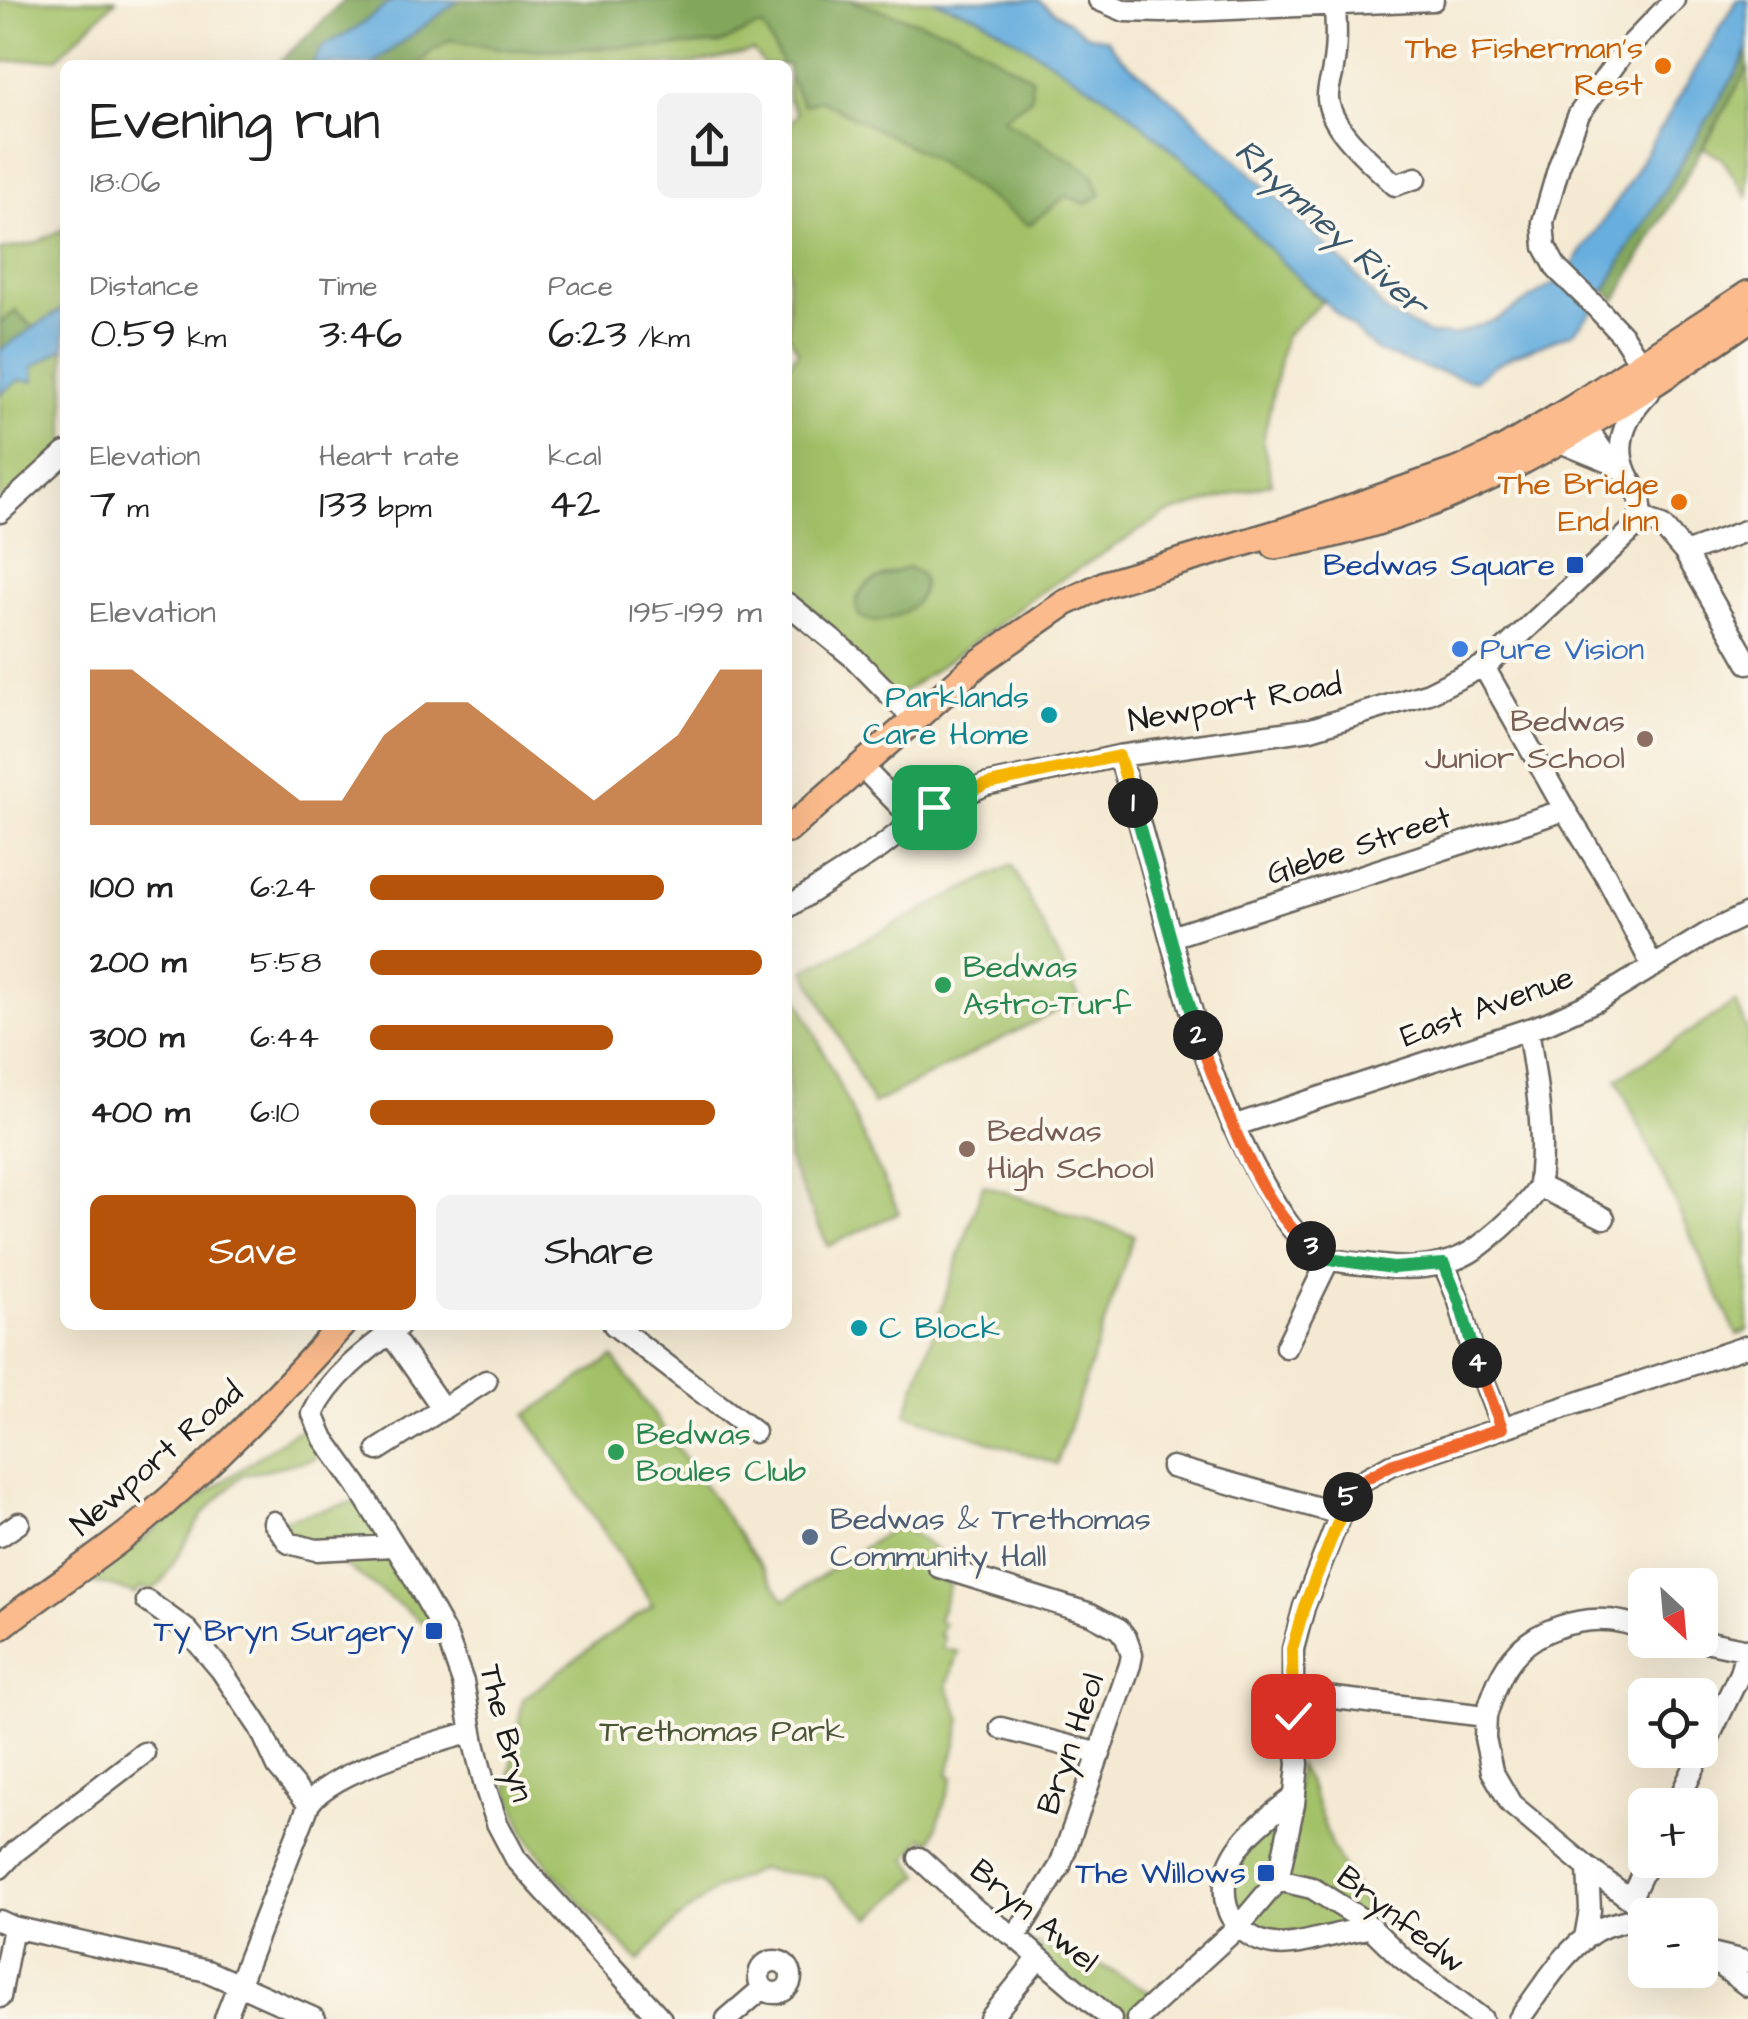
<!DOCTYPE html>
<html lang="en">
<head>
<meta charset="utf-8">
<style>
  body { margin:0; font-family:"Architects Daughter",sans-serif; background:#f2f2f2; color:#222; height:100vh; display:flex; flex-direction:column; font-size:38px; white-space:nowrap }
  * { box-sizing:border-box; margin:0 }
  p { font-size:32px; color:#767676 }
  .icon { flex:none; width:55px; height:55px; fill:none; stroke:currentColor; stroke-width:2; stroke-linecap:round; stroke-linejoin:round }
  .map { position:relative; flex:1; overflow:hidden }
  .side { position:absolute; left:60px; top:60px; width:732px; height:1270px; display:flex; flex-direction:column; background:#fff; border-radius:15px; box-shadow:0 10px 40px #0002 }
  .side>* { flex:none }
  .needle { width:65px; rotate:154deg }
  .fabs { position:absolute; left:1628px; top:1568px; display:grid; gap:20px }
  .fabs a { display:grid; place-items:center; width:90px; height:90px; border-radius:15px; background:#fff; box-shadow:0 10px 40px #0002; font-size:50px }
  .pin { position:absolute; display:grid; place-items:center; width:85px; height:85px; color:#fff; margin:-42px; border-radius:20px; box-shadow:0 5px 15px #0006 }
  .km { position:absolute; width:50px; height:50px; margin:-25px; border-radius:50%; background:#222; color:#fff; font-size:28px; line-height:50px; text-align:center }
  .round { display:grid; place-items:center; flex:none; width:105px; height:105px; border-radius:15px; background:#f2f2f2 }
  .summary { display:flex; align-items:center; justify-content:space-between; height:170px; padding:0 30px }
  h1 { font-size:55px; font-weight:600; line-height:75px }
  .figures { display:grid; grid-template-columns:repeat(3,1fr); gap:15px; height:170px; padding:10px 30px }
  .figures div { display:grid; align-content:center }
  .figures b { font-size:42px; font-weight:600 }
  .figures small { font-size:28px; font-weight:400 }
  .figures p { font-size:28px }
  .chart { height:280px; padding:20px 30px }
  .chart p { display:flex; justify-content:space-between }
  .chart svg { width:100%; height:180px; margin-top:10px; fill:#b45309; opacity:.7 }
  .cta { display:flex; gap:20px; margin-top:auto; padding:20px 30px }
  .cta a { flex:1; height:115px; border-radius:15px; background:#b45309; color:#fff; font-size:40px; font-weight:600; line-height:115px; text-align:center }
  .cta a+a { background:#f2f2f2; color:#222 }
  ul { padding:0 30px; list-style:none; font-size:32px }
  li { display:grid; grid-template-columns:160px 120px 1fr; align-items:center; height:75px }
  li i { height:25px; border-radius:12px; background:#b45309 }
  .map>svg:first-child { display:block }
  .green { fill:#a3c168; stroke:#606e42; stroke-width:2.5 }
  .forest { fill:#82a75c; stroke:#4f623c; stroke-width:2.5 }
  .water { fill:#68aede; stroke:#42657d; stroke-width:2.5 }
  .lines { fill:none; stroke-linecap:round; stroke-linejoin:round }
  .minor-casing { stroke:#68645c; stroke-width:25 }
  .major-casing { stroke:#68645c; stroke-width:30 }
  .minor { stroke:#fff; stroke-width:20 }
  .major { stroke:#fbbb8c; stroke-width:25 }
  .split-1-casing { stroke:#fff; stroke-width:20 }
  .split-2-casing { stroke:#fff; stroke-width:20 }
  .split-3-casing { stroke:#fff; stroke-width:20 }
  .split-4-casing { stroke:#fff; stroke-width:20 }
  .split-5-casing { stroke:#fff; stroke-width:20 }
  .split-6-casing { stroke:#fff; stroke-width:20 }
  .split-1 { stroke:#f5b400; stroke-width:12 }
  .split-2 { stroke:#22a559; stroke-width:12 }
  .split-3 { stroke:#f0652b; stroke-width:12 }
  .split-4 { stroke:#22a559; stroke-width:12 }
  .split-5 { stroke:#f0652b; stroke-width:12 }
  .split-6 { stroke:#f5b400; stroke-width:12 }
  .food-dot { fill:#e8710a; stroke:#fbf7ec; stroke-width:4 }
  .transit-dot { fill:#1a4fb4; stroke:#fbf7ec; stroke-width:4 }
  .shop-dot { fill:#3f7fe0; stroke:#fbf7ec; stroke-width:4 }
  .culture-dot { fill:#0f9aa8; stroke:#fbf7ec; stroke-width:4 }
  .education-dot { fill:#8d6e63; stroke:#fbf7ec; stroke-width:4 }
  .leisure-dot { fill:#2e9e5b; stroke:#fbf7ec; stroke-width:4 }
  .service-dot { fill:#5c6f8a; stroke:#fbf7ec; stroke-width:4 }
  .labels { text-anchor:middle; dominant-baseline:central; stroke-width:8; stroke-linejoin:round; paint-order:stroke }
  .food-label { font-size:32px; fill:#c56008; stroke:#fbf7ec; text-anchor:end }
  .transit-label { font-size:32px; fill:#164399; stroke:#fbf7ec; text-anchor:end }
  .shop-label { font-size:32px; fill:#366cbe; stroke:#fbf7ec; text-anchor:start }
  .culture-label { font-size:32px; fill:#0d838f; stroke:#fbf7ec; text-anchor:end }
  .street-label { font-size:32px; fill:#1c1c1c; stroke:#fbf7ec }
  .education-label { font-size:32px; fill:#785e54; stroke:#fbf7ec; text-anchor:end }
  .leisure-label { font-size:32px; fill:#27864d; stroke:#fbf7ec; text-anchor:start }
  .service-label { font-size:32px; fill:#4e5e75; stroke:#fbf7ec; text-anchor:start }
  .park-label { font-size:32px; fill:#4b5637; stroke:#fbf7ec }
  .water-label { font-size:35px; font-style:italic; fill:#3a566a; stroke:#fbf7ec }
</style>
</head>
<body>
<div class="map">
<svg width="1748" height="2019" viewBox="0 0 1748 2019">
  <rect width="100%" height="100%" fill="#fbf7ec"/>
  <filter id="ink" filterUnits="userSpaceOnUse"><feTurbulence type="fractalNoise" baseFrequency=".01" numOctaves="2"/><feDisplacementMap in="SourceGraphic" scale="20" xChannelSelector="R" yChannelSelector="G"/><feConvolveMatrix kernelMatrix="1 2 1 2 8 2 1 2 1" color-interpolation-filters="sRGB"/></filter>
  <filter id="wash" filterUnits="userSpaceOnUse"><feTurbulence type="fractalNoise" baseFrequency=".0048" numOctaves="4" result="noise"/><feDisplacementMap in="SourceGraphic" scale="40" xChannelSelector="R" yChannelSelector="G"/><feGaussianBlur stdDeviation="2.25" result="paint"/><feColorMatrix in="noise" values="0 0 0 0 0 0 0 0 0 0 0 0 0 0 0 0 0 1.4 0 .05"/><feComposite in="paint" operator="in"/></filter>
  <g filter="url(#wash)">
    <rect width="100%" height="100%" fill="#f4e9d2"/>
    <path class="green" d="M 0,0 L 116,0 L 57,58 L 0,62 Z
      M 459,0 L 932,0 L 978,16 L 1120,105 L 1213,185 L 1243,222 L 1322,302 L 1285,336 L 1263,441 L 1272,483 L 1166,514 L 1030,599 L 998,625 L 895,698 L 788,604 L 788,366 L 798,351 L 788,333 L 788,127 L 797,113 L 788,99 L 788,65 L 764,65 L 753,51 L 688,65 L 371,65 Z
      M 1748,67 L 1748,197 L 1722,159 L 1704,148 Z
      M 65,228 L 65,307 L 33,328 L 16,311 L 0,323 L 0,250 L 35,243 Z
      M 65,348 L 65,449 L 0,506 L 0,394 L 33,367 Z
      M 1012,865 L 1080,999 L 873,1104 L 805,970 Z
      M 796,993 L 899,1213 L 828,1246 L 788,1160 L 788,997 Z
      M 1736,1002 L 1748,1032 L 1748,1331 L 1737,1335 L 1617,1079 Z
      M 983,1185 L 1134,1235 L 1057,1464 L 906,1414 Z
      M 613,1357 L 785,1600 L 899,1524 L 942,1554 L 939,1567 L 932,1576 L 950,1584 L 938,1620 L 944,1623 L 939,1635 L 944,1637 L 942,1648 L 958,1652 L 947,1686 L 962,1719 L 948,1775 L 953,1777 L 932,1841 L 923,1838 L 907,1858 L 920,1875 L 871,1918 L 824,1877 L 759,1869 L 715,1890 L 676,1921 L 639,1961 L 586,1909 L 552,1870 L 525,1834 L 508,1788 L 523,1699 L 594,1645 L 653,1605 L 526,1415 Z
      M 304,1428 C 317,1437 318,1443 315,1459 L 242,1475 L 203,1514 L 163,1580 C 156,1589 152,1592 141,1587 L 135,1594 L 112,1586 L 93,1584 L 95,1578 L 161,1525 L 288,1436 Z
      M 366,1499 L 443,1627 L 429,1627 L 349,1568 L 274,1522 Z
      M 1298,1764 L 1312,1790 L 1332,1848 L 1386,1942 L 1371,1927 L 1302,1944 L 1239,1926 L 1226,1872 L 1295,1796 Z
      M 1015,1937 L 1101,1965 L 1160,1998 L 1137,2019 L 1111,2019 Z"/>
    <path class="forest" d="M 345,0 L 393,0 L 355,29 L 322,47 L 312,65 L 276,65 Z
      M 459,0 L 848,0 L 957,34 L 1032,78 L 1031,98 L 1002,118 L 1092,173 L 1101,195 L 1086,204 L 1066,196 L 1029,225 L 928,156 L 820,100 L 803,105 L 788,74 L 788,65 L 783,65 L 763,27 L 754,28 L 720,44 L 663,47 L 512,50 L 450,40 L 431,52 L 418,65 L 371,65 Z
      M 1748,49 L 1746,71 L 1616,300 L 1606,290 L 1626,253 L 1736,73 Z
      M 16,311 L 33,328 L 0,350 L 0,323 Z
      M 908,568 L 920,573 C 933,598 899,621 875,621 C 868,621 865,619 859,616 C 847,585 885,574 908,568 Z"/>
    <path class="water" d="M 393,0 L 459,0 L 371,65 L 312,65 L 322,47 L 355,29 Z
      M 932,0 L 1038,0 L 1086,34 L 1107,39 L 1120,56 L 1184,110 L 1285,205 L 1352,271 L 1387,313 L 1430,334 L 1453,335 L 1498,319 L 1564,277 L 1621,195 L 1737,0 L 1748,0 L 1748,49 L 1736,73 L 1626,253 L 1596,307 L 1574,332 L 1515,355 L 1492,367 L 1475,381 L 1425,368 L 1378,352 L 1285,265 L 1243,222 L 1213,185 L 1120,105 L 978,16 Z
      M 65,307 L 65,348 L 33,367 L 34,381 L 19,380 L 0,394 L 0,350 Z"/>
  </g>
  <g filter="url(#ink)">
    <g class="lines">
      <g class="minor-casing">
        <path id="minor" d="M 1099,0 L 1125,11 L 1162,12 L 1433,0
          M 1335,5 C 1336,26 1337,47 1333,68 C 1332,79 1327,88 1328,99 C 1331,131 1373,163 1395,185 L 1416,178
          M 1647,374 L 1623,336 L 1596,307 L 1557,269 L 1545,247 L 1543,222 L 1559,166 L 1579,114 L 1623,53 L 1674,0
          M 1577,414 L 1611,463 L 1626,473
          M 1560,442 L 1609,462
          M 0,512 L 65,453
          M 1640,516 L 1662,526 L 1685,553 L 1748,663
          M 1685,553 L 1748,530
          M 788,604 L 853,657 L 914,719
          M 1484,667 L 1565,810 L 1606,876 L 1653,967
          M 1119,756 C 1167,900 1187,1052 1264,1185 C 1280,1212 1297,1244 1328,1258 C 1342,1264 1364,1263 1380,1266 C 1418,1271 1457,1266 1486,1241 C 1500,1230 1532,1202 1539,1186 C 1539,1186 1540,1172 1540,1171 C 1544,1124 1535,1075 1528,1029
          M 861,766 L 905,811 L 912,813 L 925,811 L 985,785 L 1119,756 L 1311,729 L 1429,693 L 1491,662 L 1632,530 C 1636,523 1641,517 1641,509 C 1642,495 1631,484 1626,472 C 1613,441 1628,414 1649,393
          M 788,907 L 881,847 L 904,829 L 912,813
          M 1171,937 L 1565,810
          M 1233,1126 L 1547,1023 L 1598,1000 L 1708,933 L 1748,914
          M 1539,1186 L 1604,1218
          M 1444,1264 L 1459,1301 L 1473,1353 L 1502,1427
          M 400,1325 C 368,1349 330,1377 313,1414 L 324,1439 L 357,1485 L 408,1567 L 447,1637 L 463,1682 L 474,1743 L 485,1786 L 497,1823 L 516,1859 L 661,2019
          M 614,1325 L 754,1432
          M 390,1333 L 443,1409
          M 1286,1347 L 1329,1259
          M 378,1450 L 486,1381
          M 1172,1467 L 1340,1514
          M 274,1522 L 289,1543 L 316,1550 L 393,1546
          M 0,1536 L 19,1523
          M 939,1567 L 1091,1614 L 1119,1629 L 1126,1638 L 1132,1655 L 1130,1665 L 1060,1866 L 1015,1937
          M 147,1601 L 187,1630 L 221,1670 L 260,1728 L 278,1767 L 309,1804
          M 1700,1640 L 1748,1650
          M 1292,1693 L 1486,1716 L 1485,1738 L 1492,1771 L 1511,1804 L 1588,1868 L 1652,1915
          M 1486,1716 C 1493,1694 1501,1669 1518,1652 C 1538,1630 1577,1618 1606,1620 C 1619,1620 1632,1625 1645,1628
          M 1001,1728 L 1100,1754
          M 1295,1796 C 1266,1819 1228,1844 1225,1884 C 1224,1897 1226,1911 1234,1921 C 1244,1933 1258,1942 1273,1944 C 1295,1947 1313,1939 1334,1935 C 1346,1932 1359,1930 1372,1927
          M 1676,1805 L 1740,1673 L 1746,1650
          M 919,1858 L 977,1911 L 1015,1937 L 1111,2019
          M 0,1868 L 16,1851 L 144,1753
          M 1278,1880 L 1312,1888 L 1363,1920 L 1402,1958 L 1482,2019
          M 1630,1899 L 1649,1860
          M 0,1921 L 13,1927 L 207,1971 L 315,2019
          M 1585,1938 L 1590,1910 L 1588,1868
          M 1700,1950 L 1748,1986
          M 1711,1953 L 1748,1962
          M759 1977a16 16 0 1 1 32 0a16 16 0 1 1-32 0Z
          M 0,1997 L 13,1927
          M 225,2019 L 309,1804 C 331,1771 432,1743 472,1732
          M 727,2019 L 763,1988
          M 990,2019 L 1038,1959
          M 1137,2019 L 1239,1926 L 1278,1880 L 1294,1804 L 1298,1764 L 1293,1716 L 1293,1649 L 1304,1607 L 1346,1500 L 1358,1483 L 1391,1465 L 1748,1346
          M 1519,2019 C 1542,1989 1569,1940 1606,1926 C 1618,1922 1632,1919 1645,1916"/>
      </g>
      <g class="major-casing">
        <path id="major" d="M 1275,546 C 1456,518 1600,421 1748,320
          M 788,830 L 980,662 L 1065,603 L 1105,584 L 1284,531 L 1462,469 L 1506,448 L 1573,408 L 1748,294
          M 0,1627 C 46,1591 96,1560 141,1523 C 214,1463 279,1395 342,1325"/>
      </g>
      <use href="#minor" class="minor"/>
      <use href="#major" class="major"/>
    </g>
  </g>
  <g class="lines" filter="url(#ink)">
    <g class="split-1-casing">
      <path id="split-1" d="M 934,807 L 984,785 L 1119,756 L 1133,803"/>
    </g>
    <g class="split-2-casing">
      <path id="split-2" d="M 1133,803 L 1198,1035"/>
    </g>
    <g class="split-3-casing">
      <path id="split-3" d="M 1198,1035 C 1220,1096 1259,1208 1311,1246"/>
    </g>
    <g class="split-4-casing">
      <path id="split-4" d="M 1311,1246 L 1329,1259 L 1393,1268 L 1444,1264 L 1459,1301 L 1477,1363"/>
    </g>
    <g class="split-5-casing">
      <path id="split-5" d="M 1348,1497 L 1358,1483 L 1391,1465 L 1502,1428 L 1477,1363"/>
    </g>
    <g class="split-6-casing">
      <path id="split-6" d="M 1293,1716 L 1292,1649 L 1304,1607 L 1348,1497"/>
    </g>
    <use href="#split-1" class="split-1"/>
    <use href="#split-2" class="split-2"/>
    <use href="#split-3" class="split-3"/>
    <use href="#split-4" class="split-4"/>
    <use href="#split-5" class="split-5"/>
    <use href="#split-6" class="split-6"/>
  </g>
  <g class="food-dot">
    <circle cx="1663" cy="66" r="10"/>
    <circle cx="1679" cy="502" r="10"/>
  </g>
  <g class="transit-dot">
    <rect x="1565" y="555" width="20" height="20" rx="5"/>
    <rect x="424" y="1621" width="20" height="20" rx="5"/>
    <rect x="1256" y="1863" width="20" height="20" rx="5"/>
  </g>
  <circle class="shop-dot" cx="1460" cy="649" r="10"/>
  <g class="culture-dot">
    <circle cx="1049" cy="715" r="10"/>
    <circle cx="859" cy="1328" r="10"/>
  </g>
  <g class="education-dot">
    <circle cx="1645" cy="739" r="10"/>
    <circle cx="967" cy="1149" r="10"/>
  </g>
  <g class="leisure-dot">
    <circle cx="943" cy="985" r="10"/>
    <circle cx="616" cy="1452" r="10"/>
  </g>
  <circle class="service-dot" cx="810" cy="1537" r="10"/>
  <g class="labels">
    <g class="food-label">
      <text x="1643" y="48">The Fisherman's<tspan x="1643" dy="37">Rest</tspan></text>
      <text x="1659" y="484">The Bridge<tspan x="1659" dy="37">End Inn</tspan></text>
    </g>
    <g class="transit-label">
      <text x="1555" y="565">Bedwas Square</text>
      <text x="414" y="1631">Ty Bryn Surgery</text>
      <text x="1246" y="1873">The Willows</text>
    </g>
    <g class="shop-label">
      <text x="1480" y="649">Pure Vision</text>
    </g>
    <g class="culture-label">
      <text x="1029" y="697">Parklands<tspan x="1029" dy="37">Care Home</tspan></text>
      <text x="879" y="1328" text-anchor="start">C Block</text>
    </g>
    <g class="street-label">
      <text transform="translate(1235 703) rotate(-10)">Newport Road</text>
      <text transform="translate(1359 846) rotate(-18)">Glebe Street</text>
      <text transform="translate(1487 1007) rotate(-20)">East Avenue</text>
      <text transform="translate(157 1459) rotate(-41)">Newport Road</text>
      <text transform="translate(506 1733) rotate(76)">The Bryn</text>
      <text transform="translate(1071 1744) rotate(-71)">Bryn Heol</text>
      <text transform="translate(1034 1916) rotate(40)">Bryn Awel</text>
      <text transform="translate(1401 1920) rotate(38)">Brynfedw</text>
    </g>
    <g class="education-label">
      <text x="1625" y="721">Bedwas<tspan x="1625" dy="37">Junior School</tspan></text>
      <text x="987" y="1131" text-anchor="start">Bedwas<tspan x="987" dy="37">High School</tspan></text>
    </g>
    <g class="leisure-label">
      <text x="963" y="967">Bedwas<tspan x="963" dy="37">Astro-Turf</tspan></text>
      <text x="636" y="1434">Bedwas<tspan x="636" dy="37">Boules Club</tspan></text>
    </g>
    <g class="service-label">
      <text x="830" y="1519">Bedwas &amp; Trethomas<tspan x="830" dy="37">Community Hall</tspan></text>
    </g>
    <g class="park-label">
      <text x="722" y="1731">Trethomas Park</text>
    </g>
    <g class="water-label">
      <text transform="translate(1331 228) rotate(42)">Rhymney River</text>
    </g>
  </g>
</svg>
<div class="fabs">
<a><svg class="needle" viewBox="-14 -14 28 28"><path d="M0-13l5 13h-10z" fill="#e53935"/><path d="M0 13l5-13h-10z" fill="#767676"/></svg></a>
<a><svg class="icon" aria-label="locate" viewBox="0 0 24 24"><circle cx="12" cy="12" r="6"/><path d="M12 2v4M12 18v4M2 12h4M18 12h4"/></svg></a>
<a>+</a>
<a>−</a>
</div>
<div class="pin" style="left:934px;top:807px;background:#1e9e55"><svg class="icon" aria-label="arrive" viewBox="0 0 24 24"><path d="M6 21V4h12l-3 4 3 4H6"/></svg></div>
<div class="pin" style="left:1293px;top:1716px;background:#d93025"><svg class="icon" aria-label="check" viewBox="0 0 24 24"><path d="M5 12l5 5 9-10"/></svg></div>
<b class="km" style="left:1133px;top:803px">1</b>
<b class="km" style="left:1198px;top:1035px">2</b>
<b class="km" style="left:1311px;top:1246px">3</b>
<b class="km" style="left:1477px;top:1363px">4</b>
<b class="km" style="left:1348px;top:1497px">5</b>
<section class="side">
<div class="summary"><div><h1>Evening run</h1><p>18:06</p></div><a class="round"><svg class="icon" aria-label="share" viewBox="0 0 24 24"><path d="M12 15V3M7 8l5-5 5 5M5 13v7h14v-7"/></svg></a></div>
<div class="figures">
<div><p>Distance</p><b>0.59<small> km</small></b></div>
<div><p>Time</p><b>3:46</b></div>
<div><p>Pace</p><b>6:23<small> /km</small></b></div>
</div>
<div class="figures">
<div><p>Elevation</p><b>7<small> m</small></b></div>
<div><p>Heart rate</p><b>133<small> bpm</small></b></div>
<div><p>kcal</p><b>42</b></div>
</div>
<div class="chart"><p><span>Elevation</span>195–199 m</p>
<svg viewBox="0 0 160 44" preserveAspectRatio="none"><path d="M0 44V6L10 6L20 14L30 22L40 30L50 38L60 38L70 22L80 14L90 14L100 22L110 30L120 38L130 30L140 22L150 6L160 6V44z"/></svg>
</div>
<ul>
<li><b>100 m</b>6:24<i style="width:75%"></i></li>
<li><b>200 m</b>5:58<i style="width:100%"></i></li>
<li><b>300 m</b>6:44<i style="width:62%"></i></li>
<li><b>400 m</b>6:10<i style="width:88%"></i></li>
</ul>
<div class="cta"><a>Save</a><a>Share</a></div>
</section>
</div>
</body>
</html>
